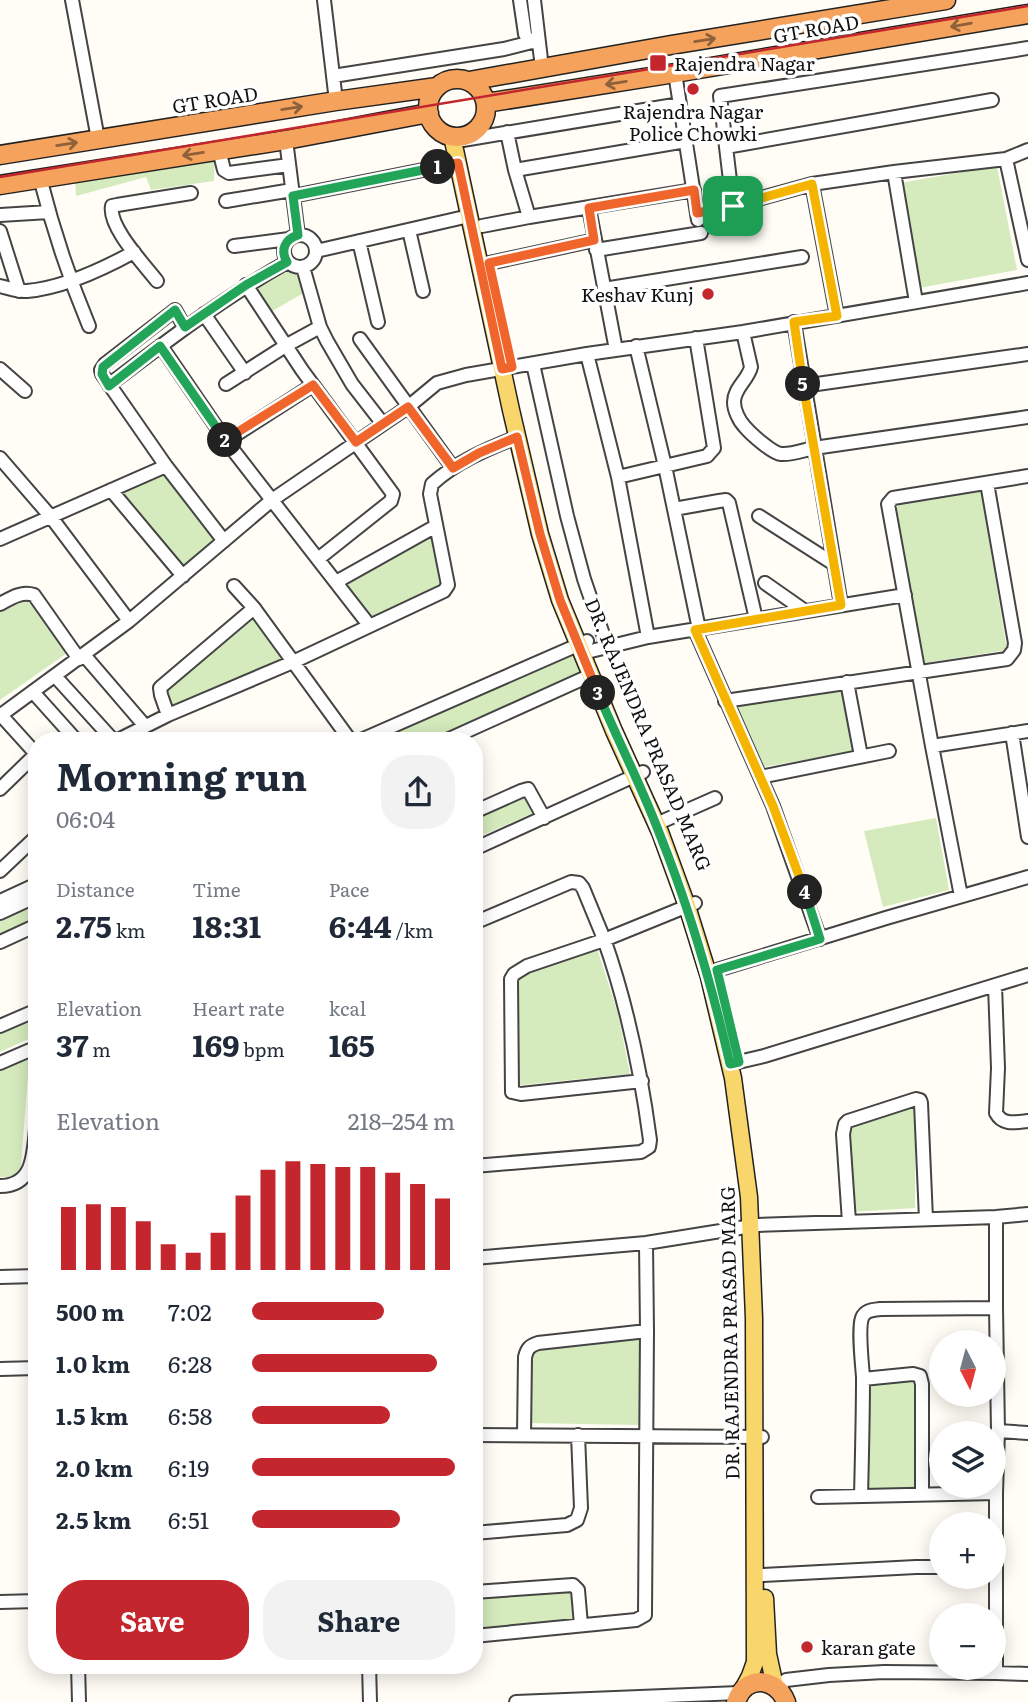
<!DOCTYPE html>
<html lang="en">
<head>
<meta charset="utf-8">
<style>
  body { margin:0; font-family:Literata,serif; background:#f2f2f3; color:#1f2937; height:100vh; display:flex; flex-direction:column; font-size:26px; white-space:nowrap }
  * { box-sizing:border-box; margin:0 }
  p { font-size:23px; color:#747a83 }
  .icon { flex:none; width:38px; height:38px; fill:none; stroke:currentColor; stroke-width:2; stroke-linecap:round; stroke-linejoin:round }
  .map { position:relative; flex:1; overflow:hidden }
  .side { position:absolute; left:28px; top:732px; width:455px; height:942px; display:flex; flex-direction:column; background:#fff; border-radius:28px; box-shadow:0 4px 18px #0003 }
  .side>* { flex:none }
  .needle { width:46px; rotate:174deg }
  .fabs { position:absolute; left:929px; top:1330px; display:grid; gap:14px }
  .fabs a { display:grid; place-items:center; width:77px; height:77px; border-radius:50%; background:#fff; box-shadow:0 4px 18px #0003; font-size:35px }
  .pin { position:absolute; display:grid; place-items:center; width:60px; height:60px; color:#fff; margin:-30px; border-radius:14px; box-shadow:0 4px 10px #0006 }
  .km { position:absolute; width:35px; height:35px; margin:-18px; border-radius:50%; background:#222; color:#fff; font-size:19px; line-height:35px; text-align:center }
  .round { display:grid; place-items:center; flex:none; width:74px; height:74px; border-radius:28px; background:#f2f2f3 }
  .headline { display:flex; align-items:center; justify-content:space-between; height:119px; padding:0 28px }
  h1 { font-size:38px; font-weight:700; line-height:52px }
  .stats { display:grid; grid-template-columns:repeat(3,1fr); gap:10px; height:119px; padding:7px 28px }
  .stats div { display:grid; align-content:center }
  .stats b { font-size:30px; font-weight:700 }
  .stats small { font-size:19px; font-weight:400 }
  .stats p { font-size:19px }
  .chart { height:196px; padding:14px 28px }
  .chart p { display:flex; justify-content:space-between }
  .chart svg { width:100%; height:126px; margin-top:7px; stroke:#c4262e; stroke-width:6 }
  .action { display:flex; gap:14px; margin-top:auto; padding:14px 28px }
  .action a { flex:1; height:80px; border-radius:28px; background:#c4262e; color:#fff; font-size:28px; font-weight:700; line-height:80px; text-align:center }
  .action a+a { background:#f2f2f3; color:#1f2937 }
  ul { padding:0 28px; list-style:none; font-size:23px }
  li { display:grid; grid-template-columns:112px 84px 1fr; align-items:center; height:52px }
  li i { height:18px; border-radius:9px; background:#c4262e }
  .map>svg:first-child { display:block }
  .green { fill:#d5ebbd }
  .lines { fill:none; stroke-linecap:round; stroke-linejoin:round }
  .minor-casing { stroke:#444; stroke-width:16 }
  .major-casing { stroke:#222; stroke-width:19 }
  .highway-casing { stroke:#222; stroke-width:21 }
  .minor { stroke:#fff; stroke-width:12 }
  .major { stroke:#f9d66b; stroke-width:16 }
  .highway { stroke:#f5a25d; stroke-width:18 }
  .rail { stroke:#c4262e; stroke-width:2.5 }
  .oneway { stroke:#8e613b }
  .split-1-casing { stroke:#fff; stroke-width:14 }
  .split-2-casing { stroke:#fff; stroke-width:14 }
  .split-3-casing { stroke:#fff; stroke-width:14 }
  .split-4-casing { stroke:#fff; stroke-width:14 }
  .split-5-casing { stroke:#fff; stroke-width:14 }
  .split-6-casing { stroke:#fff; stroke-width:14 }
  .split-1 { stroke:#f0652b; stroke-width:9 }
  .split-2 { stroke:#22a559; stroke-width:9 }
  .split-3 { stroke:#f0652b; stroke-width:9 }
  .split-4 { stroke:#22a559; stroke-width:9 }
  .split-5 { stroke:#f5b400; stroke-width:9 }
  .split-6 { stroke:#f5b400; stroke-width:9 }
  .poi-dot { fill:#c4262e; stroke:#fff; stroke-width:2.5 }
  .labels { text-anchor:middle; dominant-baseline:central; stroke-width:7; stroke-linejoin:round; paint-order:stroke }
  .street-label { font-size:19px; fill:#111; stroke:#fff }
  .poi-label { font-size:19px; fill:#111; stroke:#fff; text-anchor:start }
</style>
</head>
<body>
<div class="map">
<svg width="1028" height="1702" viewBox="0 0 1028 1702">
  <rect width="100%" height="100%" fill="#fffdf5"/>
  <path class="green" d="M 215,151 L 214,181 L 151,190 L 146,177 L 76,196 L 75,174 Z
    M 997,166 L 1017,270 L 919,288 L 900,183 Z
    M 283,262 L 304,264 L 309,290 L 267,314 L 247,285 Z
    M 166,470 L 218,538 L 176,571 L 113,493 Z
    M 981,491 L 1007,650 L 918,664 L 893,505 Z
    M 433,529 L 444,587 L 368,623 L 337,584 Z
    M 28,592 L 70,651 L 0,700 L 0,604 Z
    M 254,608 L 293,662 L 168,715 L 154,688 Z
    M 573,645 L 585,676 L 439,740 L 366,740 Z
    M 844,689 L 856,751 L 757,768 L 734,706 Z
    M 525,795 L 533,813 L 474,839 L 474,817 Z
    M 936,818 L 949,890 L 883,907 L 864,831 Z
    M 37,890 L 37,918 L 0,934 L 0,907 Z
    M 597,948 L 618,1014 L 630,1074 L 511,1086 L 512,979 Z
    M 37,1013 L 37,1035 L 0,1052 L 0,1029 Z
    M 30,1051 L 20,1177 L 0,1177 L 0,1065 Z
    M 915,1104 L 915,1208 L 851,1212 L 847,1130 Z
    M 640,1339 L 641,1425 L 526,1423 L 525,1349 Z
    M 914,1380 L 915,1488 L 866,1488 L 864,1383 Z
    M 574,1588 L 577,1622 L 474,1630 L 474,1596 Z"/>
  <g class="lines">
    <g class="minor-casing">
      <path id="minor" d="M 72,0 L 98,139
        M 324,0 L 336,101
        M 520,0 L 525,34 L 528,40 L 538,44
        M 534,0 L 542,68
        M 675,73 L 698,220
        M 333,76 L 504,49 L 532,42
        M 507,132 L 515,170 L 686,141
        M 286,140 L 298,235
        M 463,140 L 680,104
        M 726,147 L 992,100
        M 219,150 L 224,170 L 229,173 L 289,165
        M 1006,159 L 1028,260
        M 515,170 L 529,217
        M 894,172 L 916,302
        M 40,178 C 53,229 69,278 89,326
        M 812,184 L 837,316
        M 293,196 L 458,163
        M 226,201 L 292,190
        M 733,206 L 720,96 L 1028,48
        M 589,208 L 616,350
        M 697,213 L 733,206 L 812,184 L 894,172 L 1006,159 L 1028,150
        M 0,215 L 49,212
        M 482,226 L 529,217 L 694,190
        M 409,230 L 423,291
        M 0,231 L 19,291
        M284 251a16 16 0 1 1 32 0a16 16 0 1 1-32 0Z
        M 359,241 L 378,322
        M 234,246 L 289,239
        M 596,250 L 701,233
        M 316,251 L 469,216
        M 489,263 L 595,240
        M 303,267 L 320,327 L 327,341 L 352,384 L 383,424
        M 157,281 C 144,264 108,227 112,206 L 117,205 L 191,193
        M 246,285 L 302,370 L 393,494 L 391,501 L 318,559
        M 0,286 C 9,288 18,292 27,291 C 63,288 103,269 134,252
        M 604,289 L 802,257
        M 204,314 L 245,373
        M 794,322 L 841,605
        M 185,328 L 175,310 L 105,364 L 101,370 L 102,374 L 166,466 L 224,541
        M 743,332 L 751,367 C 748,380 734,388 734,402 C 734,410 739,421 745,427 C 751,434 772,453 781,454 C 791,455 804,450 814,448 L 1028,417
        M 360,339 L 453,468
        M 161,346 L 226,441 L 369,625
        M 636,346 L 665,466 L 699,629
        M 587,354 L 618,477 L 648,637
        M 533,364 L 567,516 L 584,579 L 607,646
        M 0,369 L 25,391
        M 226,384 L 287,345 L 320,327
        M 109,385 C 168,340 223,298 287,262
        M 803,386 L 1028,354
        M 226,441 L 313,385
        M 0,458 L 51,517 L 129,621
        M 618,477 L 707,456 L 714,448 L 696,338
        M 111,490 L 183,576
        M 674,509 L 719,501 L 726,500 L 729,503 L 756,619
        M 759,516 L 834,564
        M 0,539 L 166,466
        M 336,582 L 436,526
        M 765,583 L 805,611
        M 234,586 L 254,608 L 350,740
        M 0,604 C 11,598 21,591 34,595 L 79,659
        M 695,630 L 773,806 L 820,939
        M 591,651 L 648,637 L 905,595
        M 84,655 L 145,726
        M 55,676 L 113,740
        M 847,682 L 861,756
        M 33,692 L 76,740
        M 725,701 L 1007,659 L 1014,650 L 1015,643 L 987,483
        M 0,714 L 37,755
        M 1,715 L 129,621 L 272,500 L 408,407 L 437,383 L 466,375 L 587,354 L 743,332 L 1028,283
        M 168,715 L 161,695 L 160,688 L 162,686 L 254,608
        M 1012,733 L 1028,837
        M 118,740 L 168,715 L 293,662 L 444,591 L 448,585 L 430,494 L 432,484 C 456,462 487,449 517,437
        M 361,740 L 587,641
        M 447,740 L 591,675
        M 932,746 L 1028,731
        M 760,777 L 889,751
        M 0,789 L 36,754
        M 474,812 L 521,791 L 528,789 L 544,818
        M 663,821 L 715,798
        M 474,849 L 643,772
        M 0,871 L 37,836
        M 961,896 L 932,746 L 888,504 L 893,498 L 1028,476
        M 0,901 L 37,884
        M 0,913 L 37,896
        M 474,923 L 571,882 L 579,883 L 583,888 C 590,905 597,922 604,939 C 627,1004 641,1072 650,1140 L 649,1147 L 641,1152 L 474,1166
        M 0,942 L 37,925
        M 717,970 L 886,918 L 1028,877
        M 995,985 L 998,1068 L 996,1113 C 1003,1126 1016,1122 1028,1121
        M 0,1026 L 37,1010
        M 0,1063 L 37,1047
        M 730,1064 L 764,1056 L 1028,975
        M 642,1081 L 521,1094 L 512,1092 L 511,979 L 514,974 L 527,966 L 604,940 L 695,903
        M 0,1186 C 37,1186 33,1148 37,1120
        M 996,1217 L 996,1308 L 998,1431 L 996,1493 L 996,1673
        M 849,1222 L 843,1134 L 845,1124 L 848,1121 L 916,1099 L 920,1100 L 921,1103 L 926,1219
        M 474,1258 L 646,1243 L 758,1225 L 996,1217 L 1028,1214
        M 0,1277 L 37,1276
        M 0,1369 L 37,1368
        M 863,1379 L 913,1374 L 920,1376 L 922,1384 L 922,1494
        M 998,1431 L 1028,1433
        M 474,1435 L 762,1437
        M 524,1435 L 525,1357 C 527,1349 529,1346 538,1343 L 647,1331
        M 861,1496 C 862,1456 863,1416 863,1377 C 862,1363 858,1329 862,1318 C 865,1310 873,1310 880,1309 L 996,1308
        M 818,1497 L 996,1493
        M 474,1533 L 567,1525 L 577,1520 L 581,1508 L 578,1435
        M 763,1575 L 916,1567 L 942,1567
        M 474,1592 L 573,1585 L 578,1590 L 581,1625
        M 0,1602 L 37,1601
        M 474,1636 L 636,1620 L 645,1615 L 647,1331 L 646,1243
        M 78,1664 L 79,1702
        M 369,1664 L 370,1702
        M 777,1688 L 786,1680 L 829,1675 L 884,1672 L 996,1673 L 1028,1674
        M 516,1702 L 739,1693"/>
    </g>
    <g class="major-casing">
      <path id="major" d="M 452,136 L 511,410 L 540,534 L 560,600 L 614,731 L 660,832 L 687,906 L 709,977 L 733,1078 L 749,1197 L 754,1318 L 755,1662 L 750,1676 L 743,1689
        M 765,1598 L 768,1654 L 775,1686"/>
    </g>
    <g class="highway-casing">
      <path id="highway" d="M428 108a29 29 0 1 1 58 0a29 29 0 1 1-58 0Z
        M 469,81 L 671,45 L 946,0
        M 486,103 L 675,73 L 1028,14
        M 0,155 L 336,101 L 437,87
        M 0,185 L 286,140 L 429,113
        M 736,1702 C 745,1675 776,1676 786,1702"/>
    </g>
    <use href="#minor" class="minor"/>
    <use href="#major" class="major"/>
    <use href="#highway" class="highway"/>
    <path class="rail" d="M 0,177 L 1028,6"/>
  </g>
  <defs><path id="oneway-shaft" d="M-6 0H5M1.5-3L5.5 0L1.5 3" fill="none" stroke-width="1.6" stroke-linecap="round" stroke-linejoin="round" transform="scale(1.75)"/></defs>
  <g class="oneway">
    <use href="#oneway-shaft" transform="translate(961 25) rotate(170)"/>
    <use href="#oneway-shaft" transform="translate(705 40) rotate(-9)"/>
    <use href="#oneway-shaft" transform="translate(616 83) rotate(171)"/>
    <use href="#oneway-shaft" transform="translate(292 108) rotate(-9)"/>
    <use href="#oneway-shaft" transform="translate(67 144) rotate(-9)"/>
    <use href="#oneway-shaft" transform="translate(193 154) rotate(171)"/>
  </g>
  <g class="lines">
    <g class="split-1-casing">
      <path id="split-1" d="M 438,167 L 458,163 L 502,369 L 512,367 L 489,263 L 594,240 L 589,208 L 694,190 L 697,213 L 733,206"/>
    </g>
    <g class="split-2-casing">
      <path id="split-2" d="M 225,440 L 160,346 L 109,386 L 102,374 L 103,367 L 175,310 L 185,327 L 246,285 L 287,262 C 280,250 285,239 298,235 L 293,196 L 438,167"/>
    </g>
    <g class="split-3-casing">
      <path id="split-3" d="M 225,440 L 313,385 L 356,442 L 408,407 L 453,468 L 479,453 L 517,437 L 540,534 L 560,600 L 598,693"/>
    </g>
    <g class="split-4-casing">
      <path id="split-4" d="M 598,693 C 618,741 642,787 660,835 C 690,910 712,986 730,1064 L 739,1062 L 717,970 L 820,939 L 805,892"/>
    </g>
    <g class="split-5-casing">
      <path id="split-5" d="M 803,384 L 841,605 L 695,630 L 773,806 L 805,892"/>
    </g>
    <g class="split-6-casing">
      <path id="split-6" d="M 733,206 L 812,184 L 837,316 L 794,322 L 803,384"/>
    </g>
    <use href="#split-1" class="split-1"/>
    <use href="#split-2" class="split-2"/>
    <use href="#split-3" class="split-3"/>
    <use href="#split-4" class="split-4"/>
    <use href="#split-5" class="split-5"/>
    <use href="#split-6" class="split-6"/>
  </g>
  <g class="poi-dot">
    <rect x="649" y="54" width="18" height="18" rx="3.5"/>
    <circle cx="693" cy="89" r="7"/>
    <circle cx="708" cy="294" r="7"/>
    <circle cx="807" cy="1647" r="7"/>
  </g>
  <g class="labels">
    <g class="street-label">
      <text transform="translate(816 28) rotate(-10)">GT ROAD</text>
      <text transform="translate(215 99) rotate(-9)">GT ROAD</text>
      <text transform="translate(649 734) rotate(67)">DR. RAJENDRA PRASAD MARG</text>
      <text transform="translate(729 1333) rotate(-91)">DR. RAJENDRA PRASAD MARG</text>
    </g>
    <g class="poi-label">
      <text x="674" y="63">Rajendra Nagar</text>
      <text x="693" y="111" text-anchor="middle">Rajendra Nagar<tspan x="693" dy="22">Police Chowki</tspan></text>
      <text x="694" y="294" text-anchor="end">Keshav Kunj</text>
      <text x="821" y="1647">karan gate</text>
    </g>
  </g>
</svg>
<div class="fabs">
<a><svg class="needle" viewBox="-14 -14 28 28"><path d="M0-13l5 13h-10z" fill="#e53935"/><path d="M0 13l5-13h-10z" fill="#747a83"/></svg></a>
<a><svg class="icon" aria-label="layers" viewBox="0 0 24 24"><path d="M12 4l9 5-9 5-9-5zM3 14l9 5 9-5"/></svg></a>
<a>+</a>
<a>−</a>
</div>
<div class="pin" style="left:733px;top:206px;background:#1e9e55"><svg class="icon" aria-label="arrive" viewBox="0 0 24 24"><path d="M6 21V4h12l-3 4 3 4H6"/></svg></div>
<b class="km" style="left:438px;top:167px">1</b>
<b class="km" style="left:225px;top:440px">2</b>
<b class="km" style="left:598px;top:693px">3</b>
<b class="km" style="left:805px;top:892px">4</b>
<b class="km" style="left:803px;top:384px">5</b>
<section class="side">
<div class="headline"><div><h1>Morning run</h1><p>06:04</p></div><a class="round"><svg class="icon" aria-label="share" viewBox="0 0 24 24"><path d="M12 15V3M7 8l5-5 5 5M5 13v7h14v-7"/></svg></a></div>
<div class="stats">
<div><p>Distance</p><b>2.75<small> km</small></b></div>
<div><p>Time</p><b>18:31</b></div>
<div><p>Pace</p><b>6:44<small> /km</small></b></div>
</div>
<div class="stats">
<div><p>Elevation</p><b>37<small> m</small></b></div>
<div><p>Heart rate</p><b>169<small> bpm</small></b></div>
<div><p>kcal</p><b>165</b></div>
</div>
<div class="chart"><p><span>Elevation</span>218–254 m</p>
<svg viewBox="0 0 160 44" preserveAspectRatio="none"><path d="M5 44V22M15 44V21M25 44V22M35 44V27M45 44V35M55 44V38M65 44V31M75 44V18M85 44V9M95 44V6M105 44V7M115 44V8M125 44V8M135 44V10M145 44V14M155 44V19"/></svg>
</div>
<ul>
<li><b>500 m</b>7:02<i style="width:65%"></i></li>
<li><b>1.0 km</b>6:28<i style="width:91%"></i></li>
<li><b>1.5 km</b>6:58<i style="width:68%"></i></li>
<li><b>2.0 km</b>6:19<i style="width:100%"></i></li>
<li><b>2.5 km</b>6:51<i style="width:73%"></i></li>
</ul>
<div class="action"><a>Save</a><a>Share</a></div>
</section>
</div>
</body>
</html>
